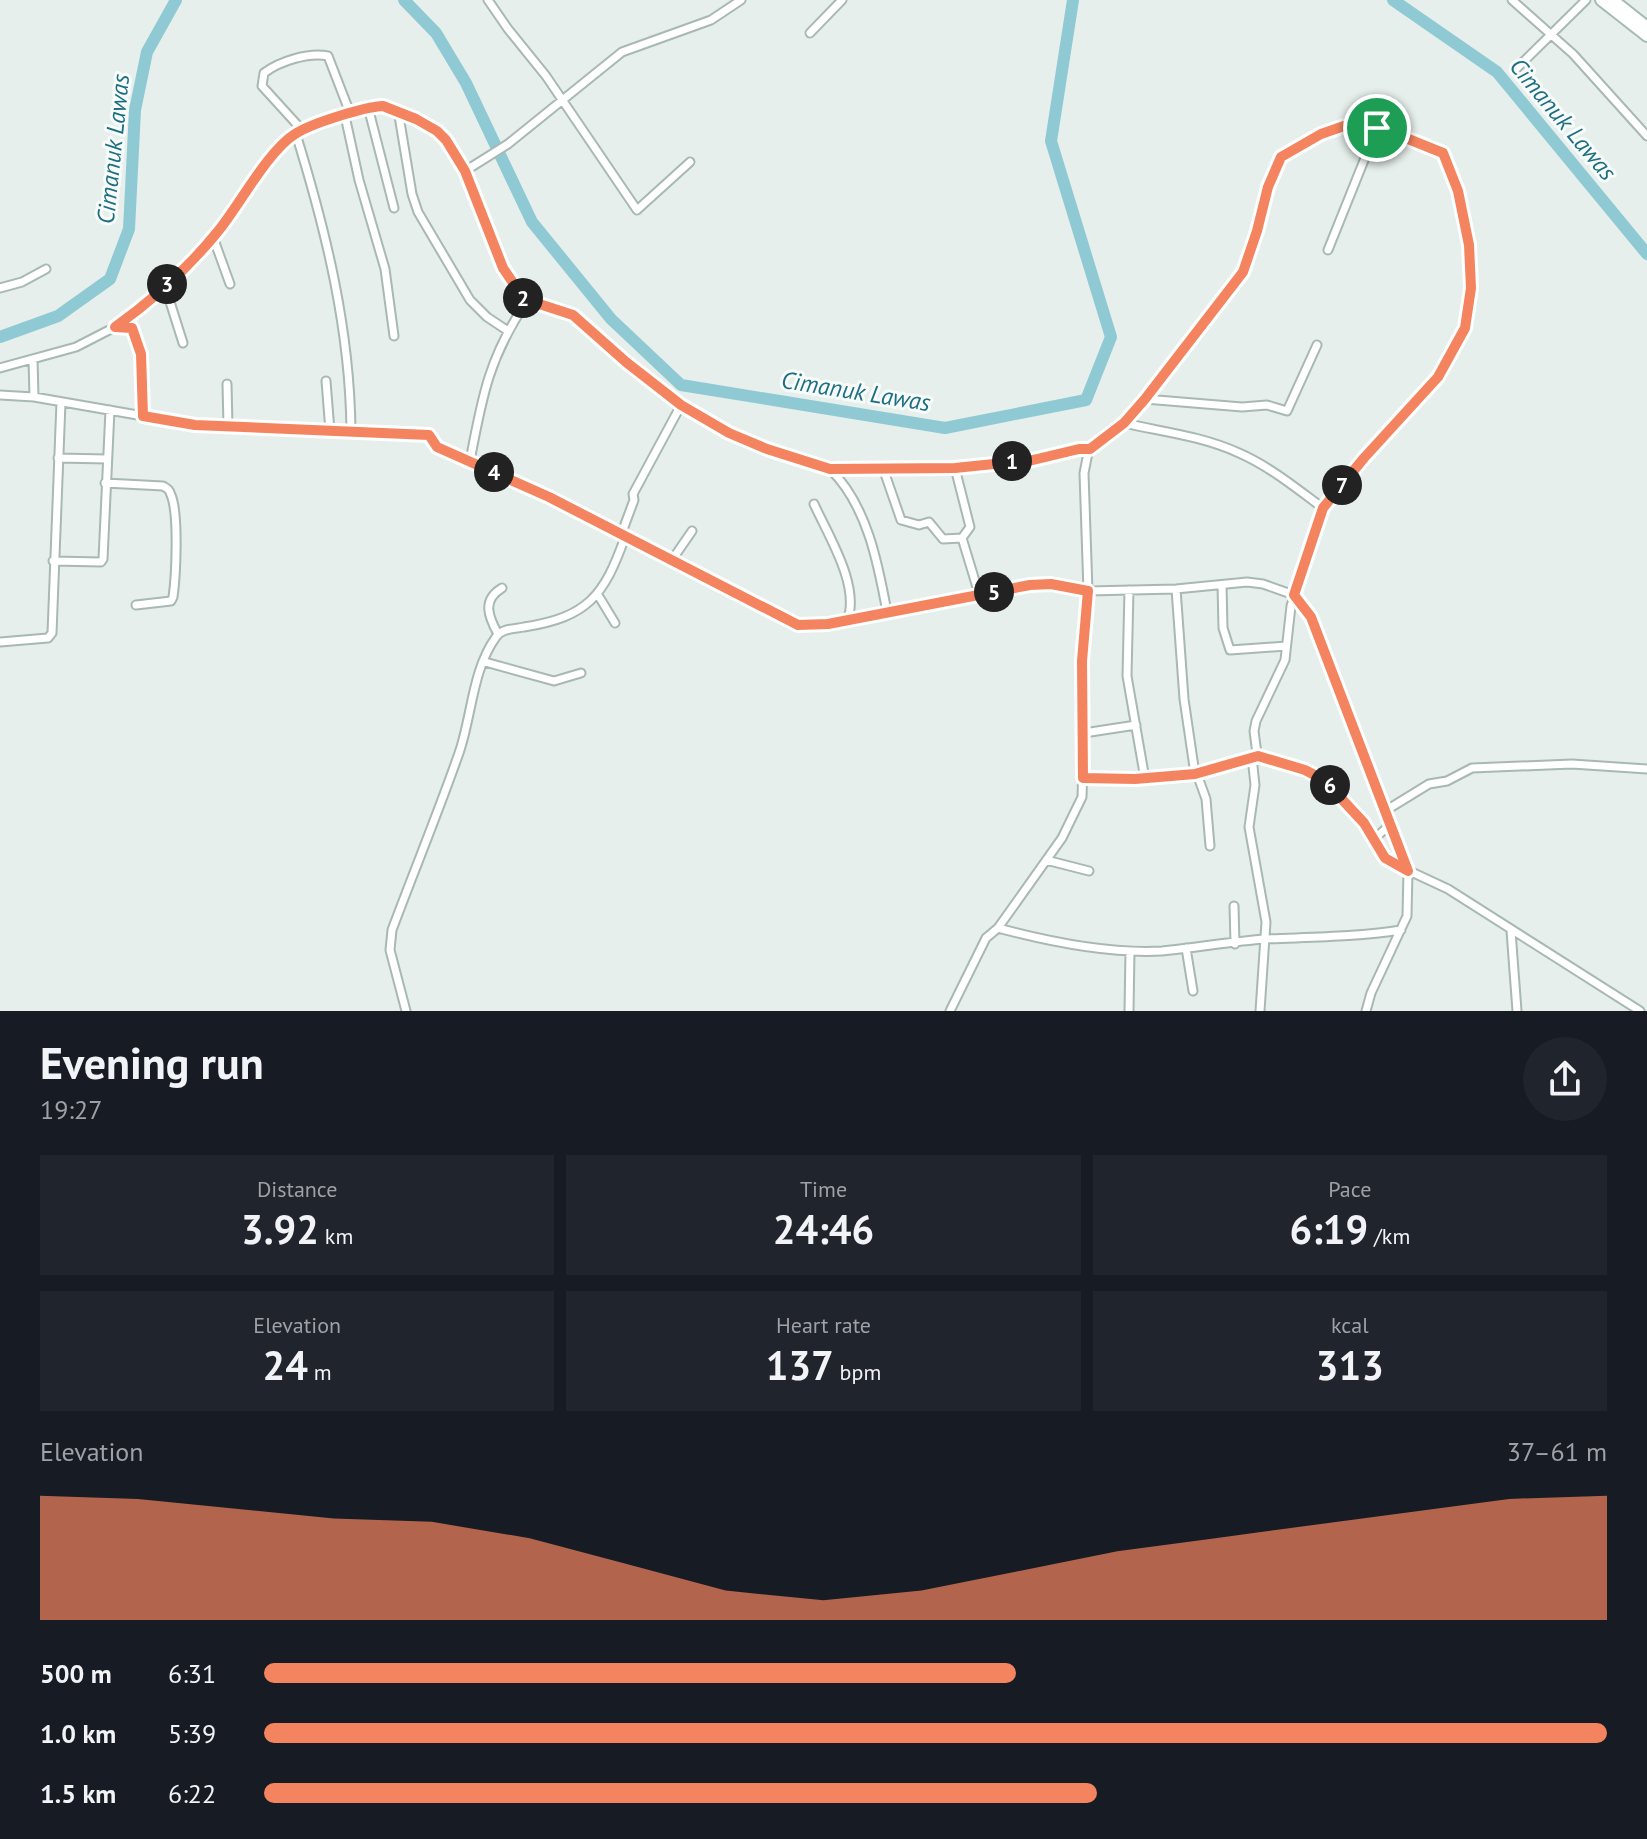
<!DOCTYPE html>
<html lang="en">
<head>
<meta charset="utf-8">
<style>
  body { margin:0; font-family:"PT Sans",sans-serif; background:#20242c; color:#f1f3f6; height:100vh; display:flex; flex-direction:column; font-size:30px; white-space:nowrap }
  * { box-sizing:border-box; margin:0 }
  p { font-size:26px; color:#9ea1a6 }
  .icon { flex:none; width:44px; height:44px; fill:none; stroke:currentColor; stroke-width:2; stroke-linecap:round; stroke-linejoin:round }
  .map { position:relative; height:1011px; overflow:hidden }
  .details { display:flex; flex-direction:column; background:#171b24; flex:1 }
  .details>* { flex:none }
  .pin { position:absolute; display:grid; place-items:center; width:68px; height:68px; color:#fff; margin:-34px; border:4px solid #fff; border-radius:50%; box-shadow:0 2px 8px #0007 }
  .km { position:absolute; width:40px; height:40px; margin:-20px; border-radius:50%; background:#222; color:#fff; font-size:22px; line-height:40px; text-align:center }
  .round { display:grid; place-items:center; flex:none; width:84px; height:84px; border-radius:42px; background:#20242c }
  .head { display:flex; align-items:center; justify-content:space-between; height:136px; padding:0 40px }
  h1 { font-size:44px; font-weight:700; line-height:60px }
  .stats { display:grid; grid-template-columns:repeat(3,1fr); gap:12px; height:136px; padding:8px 40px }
  .stats div { display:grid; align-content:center; border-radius:0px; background:#20242c; text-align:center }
  .stats b { font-size:40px; font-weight:700 }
  .stats small { font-size:22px; font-weight:400 }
  .stats p { font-size:22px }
  .chart { height:224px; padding:16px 40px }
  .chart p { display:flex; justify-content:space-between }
  .chart svg { width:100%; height:144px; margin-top:8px; fill:#f4845f; opacity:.7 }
  ul { padding:0 40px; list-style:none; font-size:26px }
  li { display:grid; grid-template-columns:128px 96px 1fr; align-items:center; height:60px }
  li i { height:20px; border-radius:10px; background:#f4845f }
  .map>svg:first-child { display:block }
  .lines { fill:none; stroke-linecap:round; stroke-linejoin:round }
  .river { stroke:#8ec9d4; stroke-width:12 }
  .street-casing { stroke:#a8b8b2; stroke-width:11 }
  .secondary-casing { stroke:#a4bbb3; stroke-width:14 }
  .street { stroke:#fff; stroke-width:7 }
  .secondary { stroke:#fff; stroke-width:10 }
  .route-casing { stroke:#fff; stroke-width:16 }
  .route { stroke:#f4845f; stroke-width:10 }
  .labels { text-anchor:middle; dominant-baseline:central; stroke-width:6; stroke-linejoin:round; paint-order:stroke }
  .water-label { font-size:24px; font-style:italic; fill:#1c6f80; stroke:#f7fbf9 }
</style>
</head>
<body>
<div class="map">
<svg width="1647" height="1011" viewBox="0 0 1647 1011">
  <rect width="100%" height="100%" fill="#e6efeb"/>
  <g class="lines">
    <path class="river" d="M 404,0 L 436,33 L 466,83 L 532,222 L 611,319 L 681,385 L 945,428 L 1086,400 L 1111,337 L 1051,141 L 1073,0
      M 1393,0 L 1497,72 L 1647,254
      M 0,337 L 58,316 L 110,279 L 129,229 L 135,110 L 147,52 L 176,0"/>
    <g class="street-casing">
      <path id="street" d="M 488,0 L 508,29 L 546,76 L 637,210 L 690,162
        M 1512,0 L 1573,54 L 1647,136
        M 810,33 L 842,0
        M 1517,68 L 1586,0
        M 368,107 L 394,208
        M 398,110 L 412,194 L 418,212 L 470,300 L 487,317 L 508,331
        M 345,116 L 359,180 L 385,269 L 394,336
        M 303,131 L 262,86 L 264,73 C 280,61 309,52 328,56 L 350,113
        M 296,134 C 326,231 350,329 351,431
        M 465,171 L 508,144 L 622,52 L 711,20 L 741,0
        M 213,237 L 230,284
        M 1328,250 L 1377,128
        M 165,286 L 183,343
        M 0,288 L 22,282 L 46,269
        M 117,327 L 133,328 C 146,353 144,389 143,416
        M 33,359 L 34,397
        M 0,368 L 76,347 L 115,327 L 177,275 L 213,237 L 279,149 L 296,134 L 368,107 L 383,106 L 416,119 L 437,131 L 446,140 L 465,171 L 503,268 L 524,299 L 573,315 L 626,362 L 681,405 L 729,433 L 767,449 L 830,469 L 955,468 L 1033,460 L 1079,449 L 1090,449
        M 326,381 L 330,431
        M 227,384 L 228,426
        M 0,395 L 34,397 L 195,425 L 426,434 L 437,447 L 549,497 L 798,625 L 828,624 L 1042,584 L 1088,591 L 1176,589 L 1247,582 L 1263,584 L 1294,595 L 1311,617 L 1408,871 L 1407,916 L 1371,993 L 1366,1011
        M 1145,399 L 1242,407 L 1267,405 L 1287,411 L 1317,345
        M 1124,423 C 1163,432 1202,436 1239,453 C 1269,466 1296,488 1323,508
        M 58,458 L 107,459
        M 470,461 C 482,397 489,357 527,301
        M 955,468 L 970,527 L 962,538
        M 830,469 C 867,505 878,563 887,612
        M 884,471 L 901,520 L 919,525 L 929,522 L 943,539 L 962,538 L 979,594
        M 105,483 L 163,486 C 168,489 169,489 171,495 C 179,514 176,576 173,597 L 171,601 L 136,605
        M 814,504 C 828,535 861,587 847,621
        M 621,535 L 634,500 L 633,494 L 681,405
        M 672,560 L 692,531
        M 53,561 L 101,562 L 103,559 L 110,410
        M 1222,585 L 1223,628 L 1230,650 L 1286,646
        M 1176,589 L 1184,699 L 1195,774
        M 1129,590 L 1127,676 L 1145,779
        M 598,595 L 615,623
        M 498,634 C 488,616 482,600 502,588
        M 0,642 L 48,638 L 52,633 L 61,402
        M 485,662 L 554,681 L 581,673
        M 1084,733 L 1136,725
        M 1252,757 L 1255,785 L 1249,827 L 1266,922 L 1260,1011
        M 1197,774 L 1206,799 L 1210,846
        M 1083,778 L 1145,779 L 1195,774 L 1254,757
        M 1385,811 L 1429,784 L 1447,781 L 1472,768 L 1572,764 L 1647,769
        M 1374,839 L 1391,824
        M 1046,860 L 1089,871
        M 1234,906 L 1235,944
        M 998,928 L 1062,838 L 1082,797 L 1084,733 L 1082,661 L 1088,591 L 1084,473 L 1088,453 L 1124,423 L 1145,399 L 1236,282 L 1250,254 L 1268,187 L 1281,157 L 1321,134 L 1344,126 L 1386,130 L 1443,153 L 1458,191 L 1469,245 L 1471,288 L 1465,328 L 1438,377 L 1364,458 L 1323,508 L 1291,606 L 1285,660 L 1256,721 L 1254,731 L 1257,754 L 1324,780 L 1364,823 L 1388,861 L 1448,889 L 1640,1011
        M 1511,931 L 1517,1011
        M 1186,948 L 1193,991
        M 406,1011 L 390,950 L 392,930 C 414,871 438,813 459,753 C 472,716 472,670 496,637 C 502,628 515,629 524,627 C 588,617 604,596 625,537
        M 950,1011 L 986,938 L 998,928 C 1050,942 1108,954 1162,951 C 1197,948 1232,941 1266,939 C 1312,937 1356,937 1401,930
        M 1129,1011 L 1130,951"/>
    </g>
    <g class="secondary-casing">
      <path id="secondary" d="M 1601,0 L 1647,36
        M 1613,0 L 1647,27"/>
    </g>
    <use href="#street" class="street"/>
    <use href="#secondary" class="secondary"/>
  </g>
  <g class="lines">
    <g class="route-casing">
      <path id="route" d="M 383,106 L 416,119 L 437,131 L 446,140 L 465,171 L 503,268 L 524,299 L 573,315 L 626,362 L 681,405 L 729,433 L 767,449 L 830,469 L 955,468 L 1033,460 L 1079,449 L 1090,449 L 1124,423 L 1145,399 L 1243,272 L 1257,231 L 1268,187 L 1281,157 L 1321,134 L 1344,126 L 1362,126 L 1386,130 L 1443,153 L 1458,191 L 1469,245 L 1471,288 L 1465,328 L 1438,377 L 1364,458 L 1323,508 L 1294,595 L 1311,617 L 1408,871 L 1385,858 L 1364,823 L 1324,780 L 1305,770 L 1258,756 L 1195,774 L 1135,779 L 1083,778 L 1082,661 L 1088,591 L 1051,584 L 1030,585 L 828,624 L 798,625 L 549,497 L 437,447 L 429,435 L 195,425 L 143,416 L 141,354 L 132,328 L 115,327 C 153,300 190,266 219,230 C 240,204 268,151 295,134 C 312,123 364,107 383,106 Z"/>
    </g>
    <use href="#route" class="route"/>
  </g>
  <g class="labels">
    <g class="water-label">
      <text transform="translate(1563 119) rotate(50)">Cimanuk Lawas</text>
      <text transform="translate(113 149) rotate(-84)">Cimanuk Lawas</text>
      <text transform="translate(856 391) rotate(9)">Cimanuk Lawas</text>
    </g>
  </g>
</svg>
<div class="pin" style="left:1377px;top:128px;background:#1e9e55"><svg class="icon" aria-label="arrive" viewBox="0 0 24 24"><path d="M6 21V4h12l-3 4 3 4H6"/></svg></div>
<b class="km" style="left:1012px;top:461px">1</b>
<b class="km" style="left:523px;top:298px">2</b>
<b class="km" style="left:167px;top:284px">3</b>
<b class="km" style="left:494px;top:472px">4</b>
<b class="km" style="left:994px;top:592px">5</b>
<b class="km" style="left:1330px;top:785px">6</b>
<b class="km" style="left:1342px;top:485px">7</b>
</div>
<section class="details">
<div class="head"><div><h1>Evening run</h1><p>19:27</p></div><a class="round"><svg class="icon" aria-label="share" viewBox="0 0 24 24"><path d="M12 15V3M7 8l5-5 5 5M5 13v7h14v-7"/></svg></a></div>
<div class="stats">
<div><p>Distance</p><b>3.92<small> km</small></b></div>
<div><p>Time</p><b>24:46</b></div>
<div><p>Pace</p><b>6:19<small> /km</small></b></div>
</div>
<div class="stats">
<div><p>Elevation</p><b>24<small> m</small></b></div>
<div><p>Heart rate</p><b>137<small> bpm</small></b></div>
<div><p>kcal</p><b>313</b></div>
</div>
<div class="chart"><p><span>Elevation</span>37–61 m</p>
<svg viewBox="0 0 160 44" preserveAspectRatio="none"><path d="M0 44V6L10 7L20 10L30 13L40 14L50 19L60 27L70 35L80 38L90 35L100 29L110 23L120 19L130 15L140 11L150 7L160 6V44z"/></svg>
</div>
<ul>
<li><b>500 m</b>6:31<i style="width:56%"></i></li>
<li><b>1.0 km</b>5:39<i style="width:100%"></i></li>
<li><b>1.5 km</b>6:22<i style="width:62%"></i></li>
</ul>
</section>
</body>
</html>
